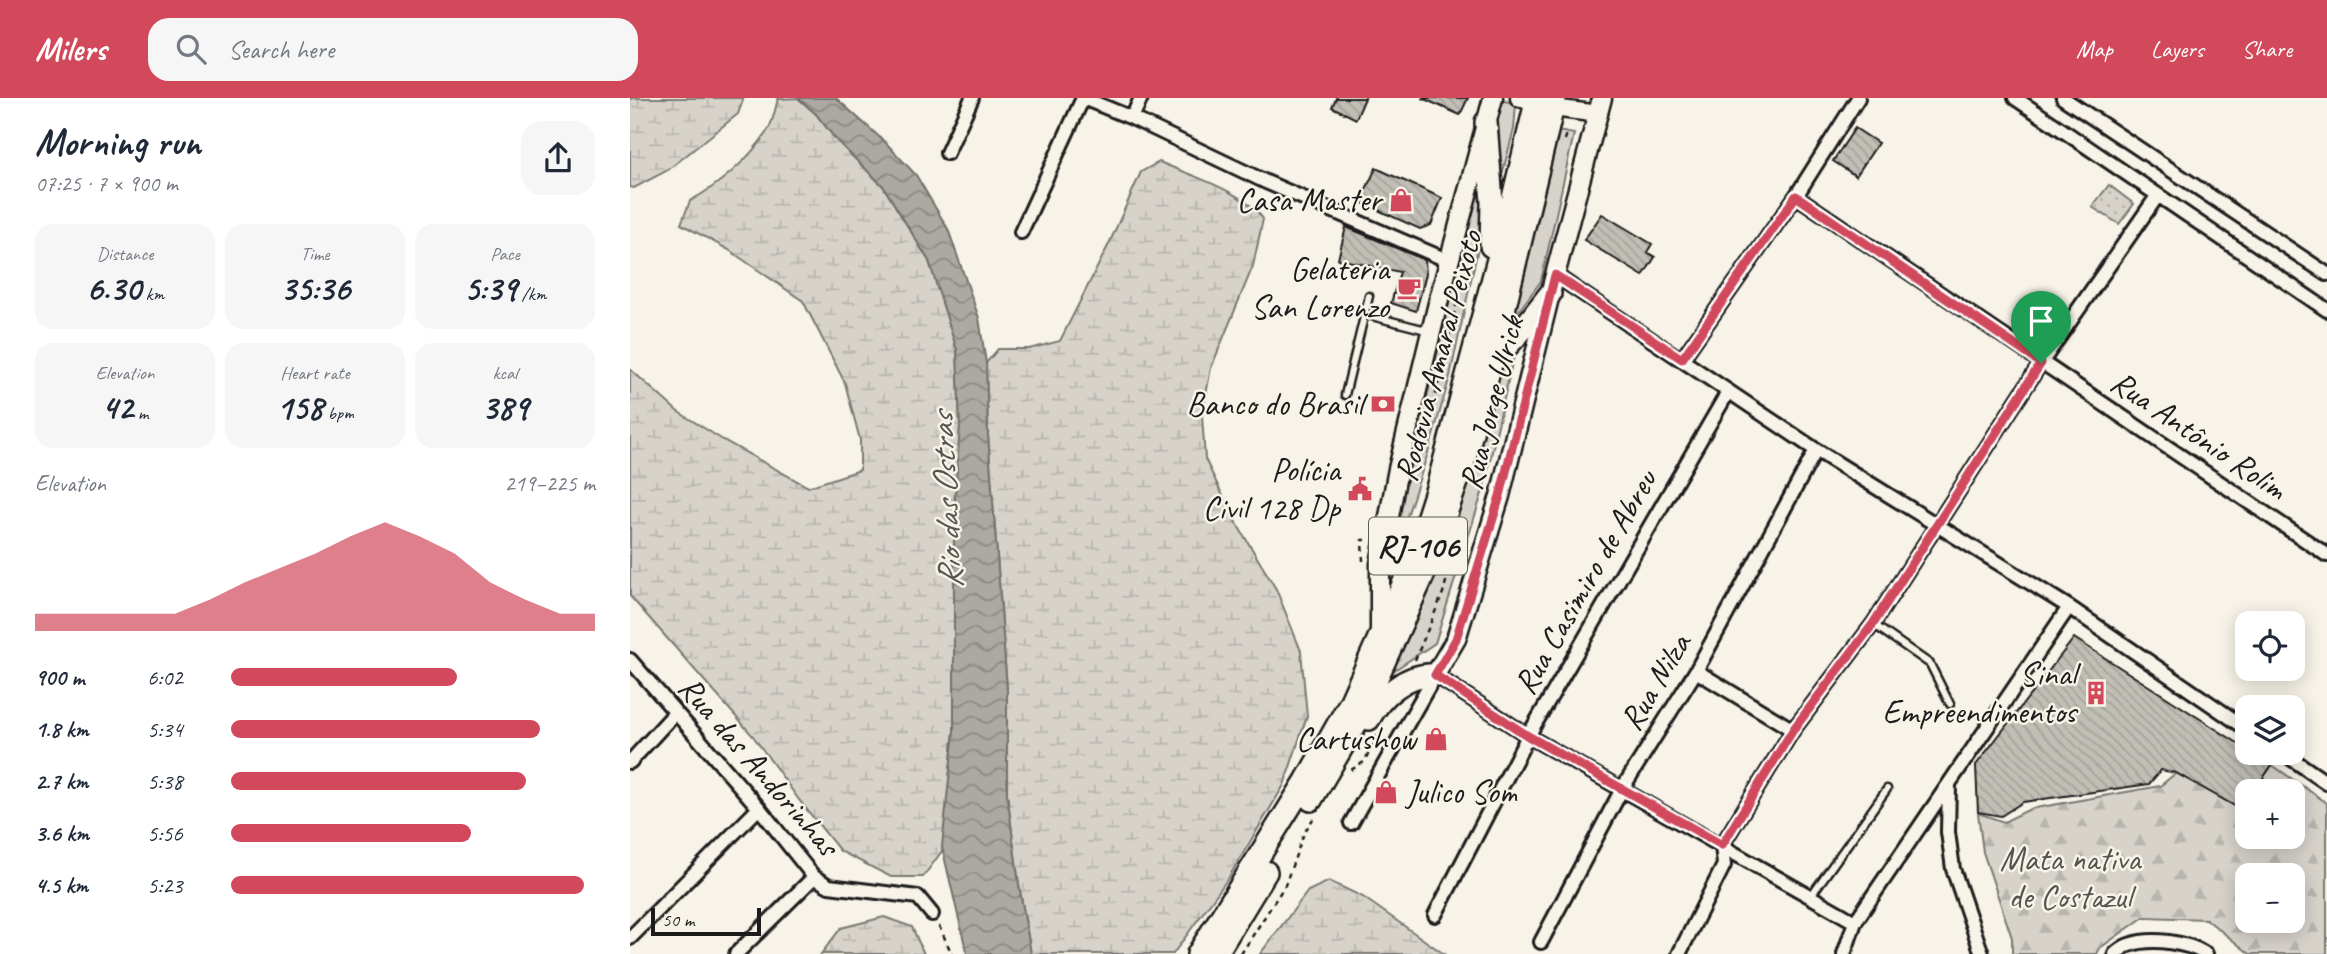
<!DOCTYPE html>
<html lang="en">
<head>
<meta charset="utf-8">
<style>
  body { margin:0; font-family:Caveat,sans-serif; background:#f6f6f7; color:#1f2937; height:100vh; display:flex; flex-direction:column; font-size:26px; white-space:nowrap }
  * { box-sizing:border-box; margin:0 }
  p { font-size:23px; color:#747a83 }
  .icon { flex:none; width:38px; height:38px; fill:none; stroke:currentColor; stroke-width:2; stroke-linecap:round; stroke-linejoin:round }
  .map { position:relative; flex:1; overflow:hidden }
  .panel { display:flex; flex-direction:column; background:#fff; width:630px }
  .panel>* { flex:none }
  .tools { position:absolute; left:1605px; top:513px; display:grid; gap:14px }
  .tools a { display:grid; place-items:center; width:70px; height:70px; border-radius:14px; background:#fff; box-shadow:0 4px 18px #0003; font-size:35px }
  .scale { position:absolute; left:21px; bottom:18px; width:110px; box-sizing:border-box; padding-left:7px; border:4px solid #1c1c1c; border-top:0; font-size:19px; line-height:24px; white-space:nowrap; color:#1c1c1c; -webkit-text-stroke:5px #f7f3e8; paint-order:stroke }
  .pin { position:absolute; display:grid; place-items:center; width:60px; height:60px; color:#fff; margin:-72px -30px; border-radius:50% 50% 50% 0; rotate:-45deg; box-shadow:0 0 7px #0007 }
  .pin .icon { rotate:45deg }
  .round { display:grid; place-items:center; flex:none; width:74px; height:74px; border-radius:21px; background:#f6f6f7 }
  .head { display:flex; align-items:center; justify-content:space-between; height:119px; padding:0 35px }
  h1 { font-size:38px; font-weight:700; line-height:52px }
  .stats { display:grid; grid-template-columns:repeat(3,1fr); gap:10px; height:119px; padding:7px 35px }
  .stats div { display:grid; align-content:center; border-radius:18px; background:#f6f6f7; text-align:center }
  .stats b { font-size:35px; font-weight:700 }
  .stats small { font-size:19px; font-weight:400 }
  .stats p { font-size:19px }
  .chart { height:196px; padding:14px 35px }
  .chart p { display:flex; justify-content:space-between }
  .chart svg { width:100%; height:126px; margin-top:7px; fill:#d1495b; opacity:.7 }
  ul { padding:0 35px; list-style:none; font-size:23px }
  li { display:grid; grid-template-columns:112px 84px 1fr; align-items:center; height:52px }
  li i { height:18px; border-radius:9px; background:#d1495b }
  header { display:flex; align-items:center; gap:42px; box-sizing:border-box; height:98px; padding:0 35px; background:#d1495b; color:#fff }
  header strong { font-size:33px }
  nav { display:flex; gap:38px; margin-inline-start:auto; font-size:24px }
  .search { width:490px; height:63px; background:#f6f6f7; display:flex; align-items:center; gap:18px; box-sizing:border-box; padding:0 24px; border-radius:21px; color:#747a83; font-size:26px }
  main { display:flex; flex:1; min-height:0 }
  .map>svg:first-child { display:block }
  .forest { fill:url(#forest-firs); stroke:#7a7874; stroke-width:2; fill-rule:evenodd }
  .wetland { fill:url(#wetland-marsh); stroke:#7a7874; stroke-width:2 }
  .park { fill:url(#park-dots); stroke:#7a7874; stroke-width:2 }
  .garden { fill:#d7d3cb; stroke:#7a7874; stroke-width:2 }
  .water { fill:url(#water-waves); stroke:#72716c; stroke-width:2 }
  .building { fill:url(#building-back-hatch); stroke:#1c1c1c; stroke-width:2 }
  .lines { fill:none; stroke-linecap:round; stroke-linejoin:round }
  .service-casing { stroke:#1c1c1c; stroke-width:11 }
  .minor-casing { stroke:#1c1c1c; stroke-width:18 }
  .tertiary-casing { stroke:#1c1c1c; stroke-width:21 }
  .secondary-casing { stroke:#1c1c1c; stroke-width:23 }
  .trunk-casing { stroke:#1c1c1c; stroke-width:26 }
  .path { stroke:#1c1c1c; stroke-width:2.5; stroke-dasharray:5 5; stroke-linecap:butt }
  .service { stroke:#f7f3e8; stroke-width:6 }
  .minor { stroke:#f7f3e8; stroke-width:12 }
  .tertiary { stroke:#f7f3e8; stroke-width:16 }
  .secondary { stroke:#f7f3e8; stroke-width:18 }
  .trunk { stroke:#f7f3e8; stroke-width:21 }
  .route-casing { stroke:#fff; stroke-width:14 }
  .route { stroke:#d1495b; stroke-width:9 }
  .labels { text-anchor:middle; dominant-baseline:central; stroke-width:5; stroke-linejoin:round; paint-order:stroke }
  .shield { fill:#f7f3e8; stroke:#5e5c59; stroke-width:2 }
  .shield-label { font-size:32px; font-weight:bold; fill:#1c1c1c }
  .poi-label { font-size:33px; fill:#1c1c1c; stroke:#f7f3e8; text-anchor:end }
  .street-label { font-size:33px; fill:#1c1c1c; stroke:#f7f3e8 }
  .park-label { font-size:33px; fill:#545351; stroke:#f7f3e8 }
  .water-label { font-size:35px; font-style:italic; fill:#565452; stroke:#f7f3e8 }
</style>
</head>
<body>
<header>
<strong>Milers</strong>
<div class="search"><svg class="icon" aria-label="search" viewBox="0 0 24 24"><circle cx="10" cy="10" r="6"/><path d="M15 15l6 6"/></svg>Search here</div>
<nav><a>Map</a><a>Layers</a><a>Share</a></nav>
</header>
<main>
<section class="panel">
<div class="head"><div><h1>Morning run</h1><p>07:25 · 7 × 900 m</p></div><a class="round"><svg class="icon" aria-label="share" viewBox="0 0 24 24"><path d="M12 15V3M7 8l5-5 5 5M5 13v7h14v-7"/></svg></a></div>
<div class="stats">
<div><p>Distance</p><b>6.30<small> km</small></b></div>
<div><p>Time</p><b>35:36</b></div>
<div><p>Pace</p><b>5:39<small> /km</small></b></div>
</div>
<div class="stats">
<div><p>Elevation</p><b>42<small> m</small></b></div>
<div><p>Heart rate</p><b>158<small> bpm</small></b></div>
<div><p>kcal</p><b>389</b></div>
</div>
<div class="chart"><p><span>Elevation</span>219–225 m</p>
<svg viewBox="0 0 160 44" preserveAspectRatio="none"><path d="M0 44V38L10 38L20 38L30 38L40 38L50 33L60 27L70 22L80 17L90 11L100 6L110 11L120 17L130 27L140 33L150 38L160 38V44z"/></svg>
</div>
<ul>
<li><b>900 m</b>6:02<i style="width:62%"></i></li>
<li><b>1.8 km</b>5:34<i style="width:85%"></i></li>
<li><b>2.7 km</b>5:38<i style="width:81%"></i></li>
<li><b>3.6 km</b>5:56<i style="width:66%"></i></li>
<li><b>4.5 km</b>5:23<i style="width:97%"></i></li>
</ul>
</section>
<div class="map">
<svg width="1697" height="856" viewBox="0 0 1697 856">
  <defs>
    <pattern id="forest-firs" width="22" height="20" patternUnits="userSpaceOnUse" patternTransform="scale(1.75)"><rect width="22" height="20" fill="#d7d3cb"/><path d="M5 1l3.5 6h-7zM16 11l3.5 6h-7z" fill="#b8b5ae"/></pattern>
    <pattern id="wetland-marsh" width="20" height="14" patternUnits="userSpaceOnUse" patternTransform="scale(1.75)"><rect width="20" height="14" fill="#d7d3cb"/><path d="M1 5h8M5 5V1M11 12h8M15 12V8" fill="none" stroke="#b8b5ae"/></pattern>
    <pattern id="park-dots" width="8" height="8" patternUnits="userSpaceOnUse" patternTransform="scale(1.75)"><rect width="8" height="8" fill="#d7d3cb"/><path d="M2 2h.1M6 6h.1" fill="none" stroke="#b8b5ae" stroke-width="1.8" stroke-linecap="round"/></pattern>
    <pattern id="water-waves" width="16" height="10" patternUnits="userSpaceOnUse" patternTransform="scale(1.75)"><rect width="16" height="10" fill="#aca9a2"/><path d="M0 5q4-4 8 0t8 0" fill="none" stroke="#8b8983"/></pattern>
    <pattern id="building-back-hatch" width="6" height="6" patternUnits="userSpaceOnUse" patternTransform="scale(1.75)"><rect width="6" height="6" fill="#c0beb5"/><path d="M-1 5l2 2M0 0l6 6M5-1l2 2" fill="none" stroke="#a4a39b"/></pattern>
  </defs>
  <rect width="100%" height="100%" fill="#f7f3e8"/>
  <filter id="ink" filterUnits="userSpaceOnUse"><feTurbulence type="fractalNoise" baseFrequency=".0143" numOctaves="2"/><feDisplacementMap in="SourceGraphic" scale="14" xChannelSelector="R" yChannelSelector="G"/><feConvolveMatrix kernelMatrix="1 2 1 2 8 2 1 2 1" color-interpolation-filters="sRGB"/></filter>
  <g filter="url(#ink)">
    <path class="forest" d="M 1642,667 L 1697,705 L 1697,856 L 1620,856 L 1576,821 L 1514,819 L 1470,850 L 1467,856 L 1382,856 L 1382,840 L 1353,754 L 1348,715 L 1374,724 L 1400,711 L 1530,688 L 1546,675 L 1612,712 L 1617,704 L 1617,738 L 1662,738 L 1662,693 L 1624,693 ZM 1617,777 L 1662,777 L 1662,822 L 1617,822 Z"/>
    <path class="wetland" d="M 0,0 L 113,0 L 113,2 L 108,16 L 38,72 L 4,90 L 0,89 Z
      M 168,0 L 186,16 L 207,43 L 253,88 L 299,163 L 327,252 L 330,328 L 324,414 L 324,633 L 312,753 L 293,779 L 261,779 L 210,753 L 169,702 L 123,638 L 0,498 L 0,271 L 47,313 L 93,342 L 178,389 L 230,372 L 230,342 L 215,285 L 173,203 L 99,152 L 51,126 L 60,103 C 89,87 120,61 138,32 C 143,24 145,11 148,1 Z
      M 529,64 C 560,77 615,94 633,121 L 623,168 L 581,270 L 572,318 L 575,361 L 604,421 L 646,491 L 671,553 L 677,618 L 654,687 L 599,779 L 543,856 L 401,856 L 389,787 L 377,696 L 377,591 L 358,337 L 356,265 L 368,251 L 399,251 L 430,243 L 479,146 L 511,74 Z
      M 699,783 L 733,799 L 814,856 L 630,856 L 678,793 Z
      M 254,819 L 282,829 L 294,856 L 191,856 L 211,830 Z"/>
    <path class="park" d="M 1479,87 L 1504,106 L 1489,126 L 1462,109 Z"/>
    <path class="garden" d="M 871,2 L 886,6 L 884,31 L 867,96 L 863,33 Z
      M 922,32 L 944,36 L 911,183 L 876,230 Z
      M 853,83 L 852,132 L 820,278 L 799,352 L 767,448 L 758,444 L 780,370 L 842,110 Z
      M 891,240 L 882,265 L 854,389 L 805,545 L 757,577 L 865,270 Z"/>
    <path class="water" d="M 168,0 L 206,0 L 256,45 L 286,77 L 318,131 L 349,220 L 356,265 L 358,337 L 377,591 L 377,696 L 389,787 L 401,856 L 337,856 L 312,749 L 324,633 L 324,414 L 330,328 L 327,252 L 299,163 L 253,88 L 207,43 L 186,16 Z"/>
    <path class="building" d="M 706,0 L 735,0 L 726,21 L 702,9 Z
      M 792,0 L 838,0 L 830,17 Z
      M 1225,30 L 1248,45 L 1226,78 L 1203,63 Z
      M 746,70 L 812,100 L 801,127 L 790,131 L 730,104 Z
      M 972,116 L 1022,146 L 1017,154 L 1025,159 L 1013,178 L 954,142 Z
      M 716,129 L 795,162 L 796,176 L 786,213 L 761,205 L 770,174 L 708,161 Z
      M 1444,540 L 1617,651 L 1617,654 L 1622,654 L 1642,667 L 1624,693 L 1617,693 L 1617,704 L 1612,712 L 1546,675 L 1531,672 L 1519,686 L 1393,704 L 1371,718 L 1348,714 L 1346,667 Z"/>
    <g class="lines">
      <g class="service-casing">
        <path id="service" d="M 734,216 L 800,233
          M 715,297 L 739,198
          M 1243,526 L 1300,566 L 1320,606
          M 1180,799 L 1257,691"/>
      </g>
      <g class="minor-casing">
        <path id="minor" d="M 453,0 L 502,20 L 636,84 L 819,163
          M 1385,0 L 1697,212
          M 1433,0 L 1697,176
          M 502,20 L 511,0
          M 317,55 L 342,0
          M 1166,98 L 1697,457
          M 391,134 L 453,0
          M 925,177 L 1186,352 L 1439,509 L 1617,631
          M 1052,261 L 1166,98 L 1228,0
          M 0,562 L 129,710 L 184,779 L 199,788 L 288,799 L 302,816
          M 1066,573 L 1163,632
          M 1652,654 L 1697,685
          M 0,664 L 45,615
          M 1319,687 L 1318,734 L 1323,771 L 1352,856
          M 721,725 L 805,577 L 898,638 L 1225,824
          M 805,817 L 898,638 L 1098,294
          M 0,840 L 129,710
          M 911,844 L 992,691 L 1066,573 L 1186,352
          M 106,856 L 184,779
          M 1049,856 L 1094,767 L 1092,747 L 1163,632 L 1243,526 L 1411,265 L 1528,97
          M 1214,856 L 1225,824 L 1439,509
          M 1485,856 C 1489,853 1494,848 1499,847 C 1521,839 1557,844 1576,856"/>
      </g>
      <g class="tertiary-casing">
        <path id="tertiary" d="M 889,0 L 923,10 L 969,16"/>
      </g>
      <g class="secondary-casing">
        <path id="secondary" d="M 750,537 L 750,466 L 768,371 L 808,205 L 863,0
          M 805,577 L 826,541 L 870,398 L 920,196 L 972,0"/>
      </g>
      <g class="trunk-casing">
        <path id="trunk" d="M 856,24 L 862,105 L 861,148
          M 862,264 L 892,232 L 920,196
          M 739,621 C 751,598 777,575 805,577
          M 681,702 L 727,624 L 798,467 L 833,367 L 861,266 L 925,0
          M 568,856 L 676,683 L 720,605 L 783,464 L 807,390 L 870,154 L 907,0
          M 586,856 L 636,774"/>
      </g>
      <path class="path" d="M 935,42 L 937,35
        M 785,374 L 793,352 L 830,190
        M 733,463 L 732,442 L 737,442
        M 785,562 L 813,495 L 826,446
        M 721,672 L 734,664 L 748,637
        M 309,828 L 322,856
        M 611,856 L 655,787 L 674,735 L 683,721"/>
      <use href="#service" class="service"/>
      <use href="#minor" class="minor"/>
      <use href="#tertiary" class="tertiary"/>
      <use href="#secondary" class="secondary"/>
      <use href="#trunk" class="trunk"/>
    </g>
  </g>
  <g class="lines" filter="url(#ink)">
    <g class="route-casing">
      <path id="route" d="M 1166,98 L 1411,265 L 1243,526 L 1163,632 L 1092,747 L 898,638 L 805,577 L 826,541 L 870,398 L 925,177 L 1052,261 Z"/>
    </g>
    <use href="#route" class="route"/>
  </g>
  <defs>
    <g id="shop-bare" transform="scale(1.89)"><path d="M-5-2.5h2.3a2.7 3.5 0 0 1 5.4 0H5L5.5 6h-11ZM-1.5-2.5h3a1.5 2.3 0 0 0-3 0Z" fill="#d1495b" stroke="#f7f3e8" stroke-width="2.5" paint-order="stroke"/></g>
    <g id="cafe-bare" transform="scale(1.89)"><path d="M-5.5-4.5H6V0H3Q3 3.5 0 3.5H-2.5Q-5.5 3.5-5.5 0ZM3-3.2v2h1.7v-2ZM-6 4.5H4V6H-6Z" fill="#d1495b" stroke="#f7f3e8" stroke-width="2.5" paint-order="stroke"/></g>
    <g id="bank-bare" transform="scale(1.89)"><path d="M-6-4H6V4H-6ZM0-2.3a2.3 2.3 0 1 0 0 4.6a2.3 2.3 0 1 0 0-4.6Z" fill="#d1495b" stroke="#f7f3e8" stroke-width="2.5" paint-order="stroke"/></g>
    <g id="civic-bare" transform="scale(1.89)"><path d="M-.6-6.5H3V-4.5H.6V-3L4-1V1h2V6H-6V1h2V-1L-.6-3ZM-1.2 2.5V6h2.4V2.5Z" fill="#d1495b" stroke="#f7f3e8" stroke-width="2.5" paint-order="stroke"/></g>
    <g id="building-bare" transform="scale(1.89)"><path d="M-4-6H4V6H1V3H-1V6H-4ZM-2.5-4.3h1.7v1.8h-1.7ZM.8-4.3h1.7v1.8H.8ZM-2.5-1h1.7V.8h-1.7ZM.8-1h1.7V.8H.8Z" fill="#d1495b" stroke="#f7f3e8" stroke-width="2.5" paint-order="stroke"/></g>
  </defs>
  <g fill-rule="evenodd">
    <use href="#shop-bare" x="771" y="102"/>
    <use href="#cafe-bare" x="779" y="190"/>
    <use href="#bank-bare" x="753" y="306"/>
    <use href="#civic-bare" x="730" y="391"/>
    <use href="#building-bare" x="1466" y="595"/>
    <use href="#shop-bare" x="806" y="641"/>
    <use href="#shop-bare" x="756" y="694"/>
  </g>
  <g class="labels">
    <rect class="shield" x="739" y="419.5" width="98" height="57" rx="5"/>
    <g class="shield-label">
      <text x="788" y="448">RJ-106</text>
    </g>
    <g class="poi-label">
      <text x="751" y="102">Casa Master</text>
      <text x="759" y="171">Gelateria<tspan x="759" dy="38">San Lorenzo</tspan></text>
      <text x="733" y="306">Banco do Brasil</text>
      <text x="710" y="372">Polícia<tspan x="710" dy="38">Civil 128 Dp</tspan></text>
      <text x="1446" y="576">Sinal<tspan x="1446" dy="38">Empreendimentos</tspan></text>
      <text x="786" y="641">Cartushow</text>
      <text x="776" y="694" text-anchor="start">Julico Som</text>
    </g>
    <g class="street-label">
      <text transform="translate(808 258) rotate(-75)">Rodovia Amaral Peixoto</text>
      <text transform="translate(861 305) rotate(-76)">Rua Jorge Ulrick</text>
      <text transform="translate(1569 337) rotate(34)">Rua Antônio Rolim</text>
      <text transform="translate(955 484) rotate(-60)">Rua Casimiro de Abreu</text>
      <text transform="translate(1025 584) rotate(-59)">Rua Nilza</text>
      <text transform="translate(129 668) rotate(49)">Rua das Andorinhas</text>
    </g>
    <g class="park-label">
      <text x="1440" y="761">Mata nativa<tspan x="1440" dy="38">de Costazul</tspan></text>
    </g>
    <g class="water-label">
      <text transform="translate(316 403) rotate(-93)">Rio das Ostras</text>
    </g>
  </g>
</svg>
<div class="tools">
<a><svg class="icon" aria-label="locate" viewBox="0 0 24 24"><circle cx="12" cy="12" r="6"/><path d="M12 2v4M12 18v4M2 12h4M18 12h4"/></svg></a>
<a><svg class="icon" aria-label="layers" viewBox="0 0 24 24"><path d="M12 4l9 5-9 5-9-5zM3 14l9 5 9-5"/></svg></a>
<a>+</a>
<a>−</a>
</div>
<div class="scale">50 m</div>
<div class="pin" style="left:1411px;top:265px;background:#1e9e55"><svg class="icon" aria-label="arrive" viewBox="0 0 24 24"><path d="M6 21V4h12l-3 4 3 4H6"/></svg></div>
</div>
</main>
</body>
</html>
